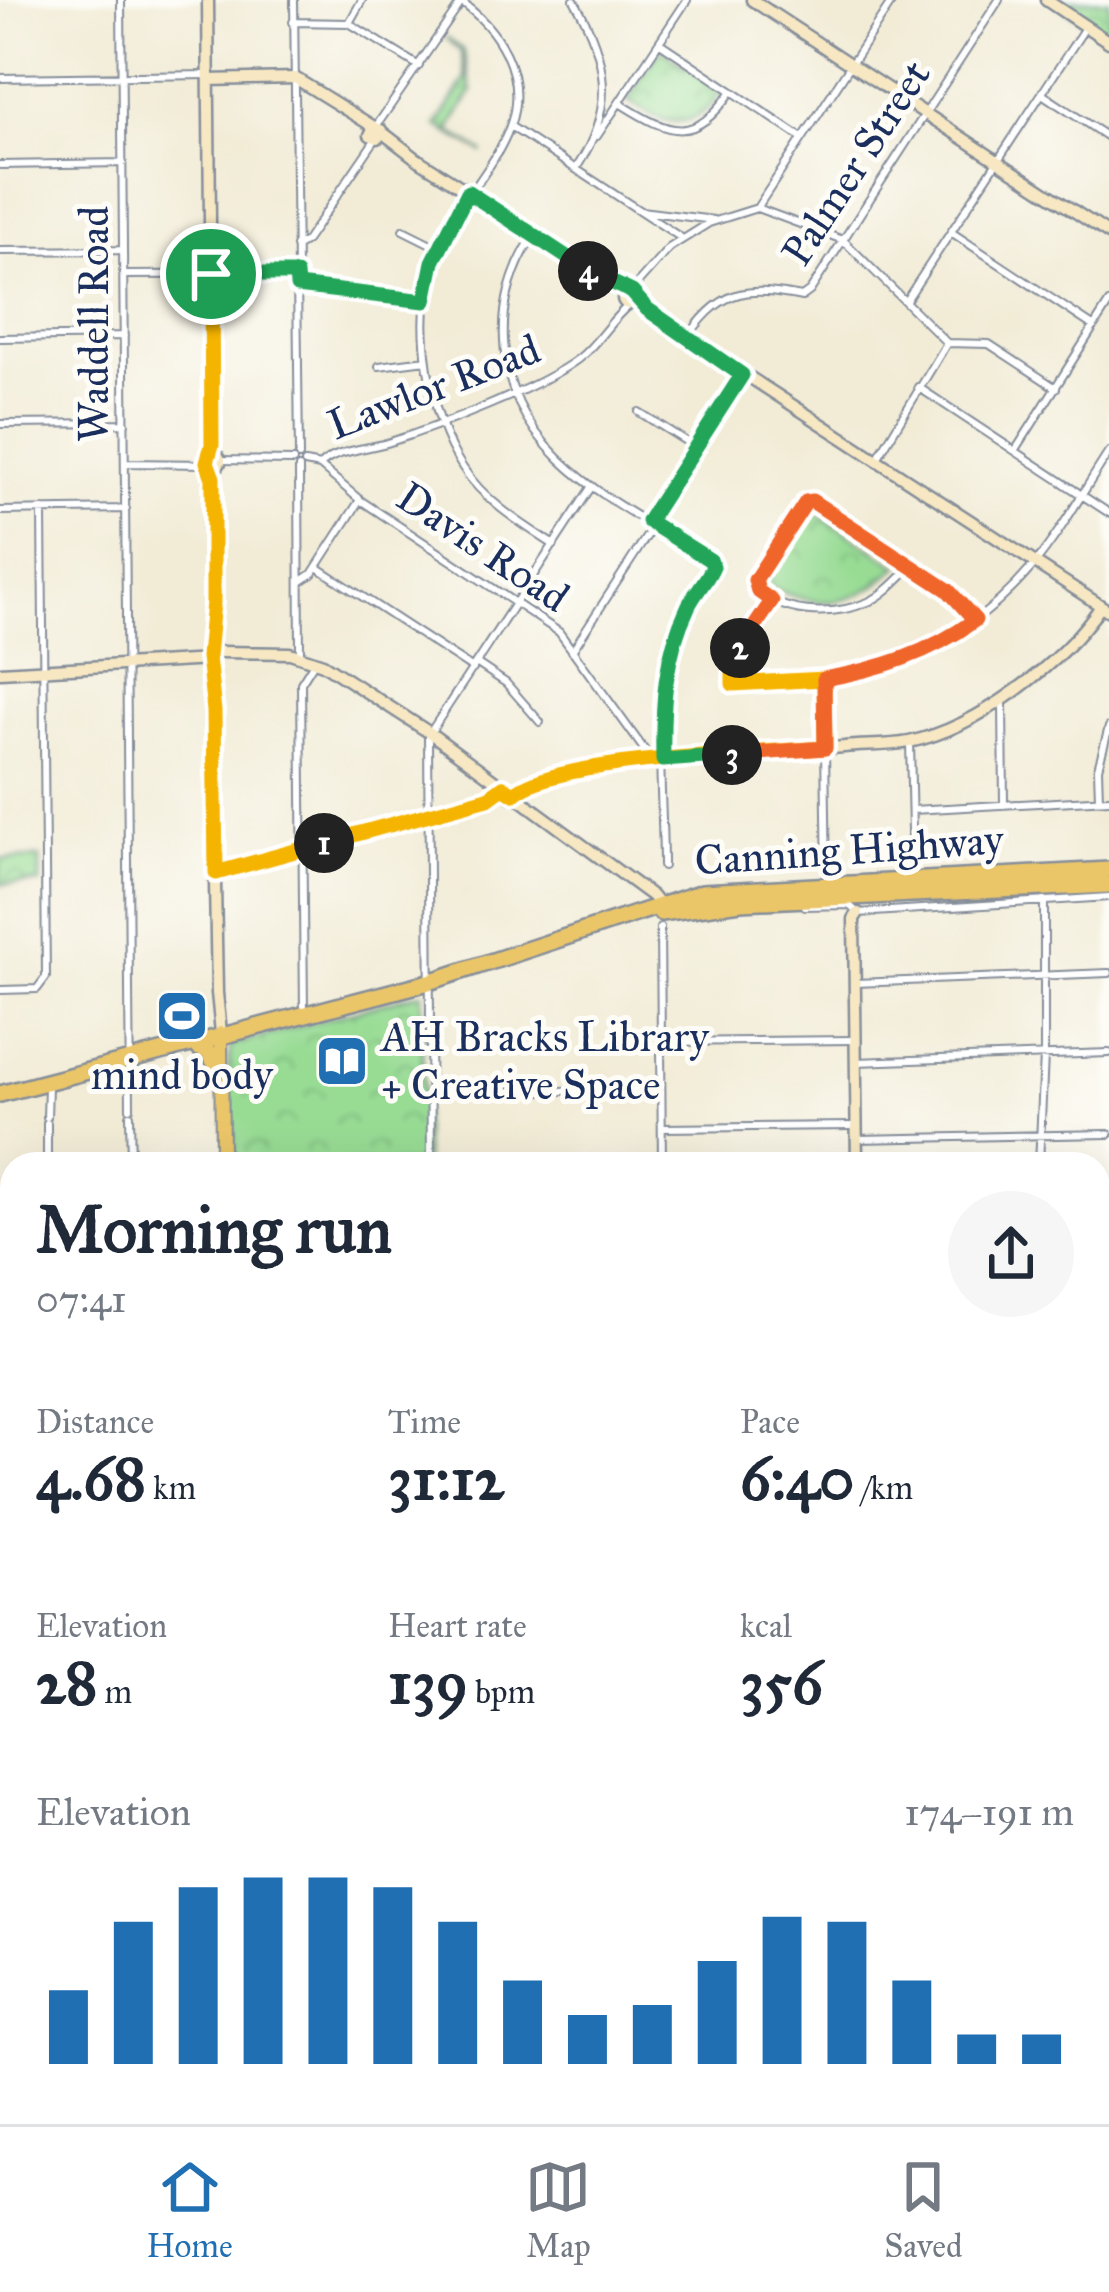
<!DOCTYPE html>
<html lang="en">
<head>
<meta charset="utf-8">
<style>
  body { margin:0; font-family:"IM FELL Great Primer",serif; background:#f6f6f7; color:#1f2937; height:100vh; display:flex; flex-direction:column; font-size:45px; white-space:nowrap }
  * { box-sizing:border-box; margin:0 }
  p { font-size:39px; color:#747a83 }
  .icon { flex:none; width:66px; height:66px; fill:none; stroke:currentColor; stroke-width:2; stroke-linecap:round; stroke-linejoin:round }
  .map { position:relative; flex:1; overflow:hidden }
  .side { position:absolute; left:0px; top:1152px; width:1110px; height:972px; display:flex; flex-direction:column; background:#fff; border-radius:36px 36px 0 0; box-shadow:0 12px 48px #0002 }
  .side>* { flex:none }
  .pin { position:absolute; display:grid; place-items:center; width:102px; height:102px; color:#fff; margin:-51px; border:6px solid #fff; border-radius:50%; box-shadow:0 3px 12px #0007 }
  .km { position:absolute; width:60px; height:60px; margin:-30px; border-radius:50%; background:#222; color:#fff; font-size:33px; line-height:60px; text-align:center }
  .round { display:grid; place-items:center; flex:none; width:126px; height:126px; border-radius:63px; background:#f6f6f7 }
  .summary { display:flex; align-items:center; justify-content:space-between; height:204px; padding:0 36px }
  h1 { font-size:66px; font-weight:800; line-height:90px }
  .metrics { display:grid; grid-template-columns:repeat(3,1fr); gap:18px; height:204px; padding:12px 36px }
  .metrics div { display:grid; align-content:center }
  .metrics b { font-size:60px; font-weight:800 }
  .metrics small { font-size:33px; font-weight:400 }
  .metrics p { font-size:33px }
  .chart { height:336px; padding:24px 36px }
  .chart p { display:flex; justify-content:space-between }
  .chart svg { width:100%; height:216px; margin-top:12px; stroke:#1f6fb2; stroke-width:6 }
  .tabs { display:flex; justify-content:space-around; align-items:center; height:168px; border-top:3px solid #e0e1e3; background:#fff; font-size:33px; color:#747a83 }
  .tabs a { display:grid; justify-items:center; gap:6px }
  .tabs .active { color:#1f6fb2 }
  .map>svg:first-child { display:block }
  .grass { fill:#98dc94; stroke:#5a8679; stroke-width:3 }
  .park { fill:url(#park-crowns); stroke:#5a8679; stroke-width:3 }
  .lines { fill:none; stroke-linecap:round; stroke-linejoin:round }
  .street-casing { stroke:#868e9a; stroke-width:10 }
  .secondary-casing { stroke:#868e9a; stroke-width:15 }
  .primary-casing { stroke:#868e9a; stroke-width:16 }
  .highway-casing { stroke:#868e9a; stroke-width:20 }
  .street { stroke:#fff; stroke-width:6 }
  .secondary { stroke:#f7e8c3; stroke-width:10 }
  .primary { stroke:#ebc669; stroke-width:12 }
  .highway { stroke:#ebc669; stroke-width:15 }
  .split-1-casing { stroke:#fff; stroke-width:24 }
  .split-2-casing { stroke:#fff; stroke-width:24 }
  .split-3-casing { stroke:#fff; stroke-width:24 }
  .split-4-casing { stroke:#fff; stroke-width:24 }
  .split-5-casing { stroke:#fff; stroke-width:24 }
  .split-1 { stroke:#f5b400; stroke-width:15 }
  .split-2 { stroke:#f5b400; stroke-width:15 }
  .split-3 { stroke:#f0652b; stroke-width:15 }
  .split-4 { stroke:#22a559; stroke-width:15 }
  .split-5 { stroke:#22a559; stroke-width:15 }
  .labels { text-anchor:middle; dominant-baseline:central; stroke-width:10; stroke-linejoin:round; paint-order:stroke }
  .street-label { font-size:42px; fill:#1b2f5e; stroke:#fdfcf7 }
  .poi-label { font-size:42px; fill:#1b2f5e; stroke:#fdfcf7; text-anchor:start }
</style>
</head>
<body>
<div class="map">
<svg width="1109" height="2124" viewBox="0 0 1109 2124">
  <defs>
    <pattern id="park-crowns" width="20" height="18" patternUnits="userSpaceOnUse" patternTransform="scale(3)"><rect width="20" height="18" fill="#98dc94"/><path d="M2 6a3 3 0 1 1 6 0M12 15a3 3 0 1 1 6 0" fill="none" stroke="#82bd82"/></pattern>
  </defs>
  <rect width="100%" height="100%" fill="#fdfcf7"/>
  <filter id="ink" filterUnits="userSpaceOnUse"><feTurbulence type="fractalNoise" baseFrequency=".00833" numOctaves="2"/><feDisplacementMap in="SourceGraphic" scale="24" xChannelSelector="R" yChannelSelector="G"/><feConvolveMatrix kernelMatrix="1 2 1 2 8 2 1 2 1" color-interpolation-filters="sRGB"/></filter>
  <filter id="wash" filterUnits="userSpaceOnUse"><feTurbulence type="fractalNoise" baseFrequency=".004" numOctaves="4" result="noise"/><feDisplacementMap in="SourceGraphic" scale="48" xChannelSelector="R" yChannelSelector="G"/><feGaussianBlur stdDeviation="2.7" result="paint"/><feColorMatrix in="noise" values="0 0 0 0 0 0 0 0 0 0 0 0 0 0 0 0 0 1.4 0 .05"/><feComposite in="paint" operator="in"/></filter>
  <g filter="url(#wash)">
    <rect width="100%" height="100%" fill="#f2ecd7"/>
    <path class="grass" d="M 1098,1920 L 1109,1920 L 1109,2073 L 1098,2075 Z"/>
    <path class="park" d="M 1052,0 L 1109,0 L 1109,37 Z
      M 445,37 L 463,50 L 472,91 L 449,131 L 484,153 L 437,126 L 466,78 L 461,51 Z
      M 661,49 L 723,92 C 691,133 666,128 627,100 Z
      M 809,507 L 809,508 L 899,566 C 852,610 818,611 762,583 Z
      M 40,858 L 40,883 L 0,884 L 0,859 Z
      M 422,992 L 424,1164 L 236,1164 C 236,1126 221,1080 232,1045 Z
      M 1109,1222 L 1109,1416 L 1098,1416 L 1098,1222 Z"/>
  </g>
  <g filter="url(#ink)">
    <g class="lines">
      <g class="street-casing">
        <path id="street" d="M 121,0 L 130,1108
          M 294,0 L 299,456
          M 458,0 C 498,27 528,75 510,126 C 493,174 448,212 433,263 C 414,323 428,415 463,468 C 484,501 522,524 554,545
          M 574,0 C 609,60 615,109 577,167
          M 293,22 L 349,23 L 419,66
          M 349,23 L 362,0
          M 660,43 L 802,138
          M 0,78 L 208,75
          M 1042,94 L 1109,138
          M 621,104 C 672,136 694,144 732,91
          M 377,125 L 461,3
          M 510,126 L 683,239
          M 597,136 L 687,0
          M 0,165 L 123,163
          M 757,208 L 893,0
          M 641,211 L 714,220
          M 403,230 L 439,248
          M 951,232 L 1093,326
          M 534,235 C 512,268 502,302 504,341 C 508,458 624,506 710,560 L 713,566 C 701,595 679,618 670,649 C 653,717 663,796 663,866
          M 296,247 L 306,241 L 375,140
          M 0,251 L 123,250
          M 124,275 L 296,274
          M 298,286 L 425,301
          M 630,292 L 669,248 L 709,223 L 757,208 L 843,240 L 947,343 L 877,459
          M 907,299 L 1086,26
          M 690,334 C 724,287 749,287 802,297 L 810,291 L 999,0
          M 0,338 L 124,336
          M 947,343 L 989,344 L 1056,388
          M 379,366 L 426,360
          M 918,387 L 1109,513
          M 639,412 L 695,447
          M 0,424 L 125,423
          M 1015,451 L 1109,303
          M 220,460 L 293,461
          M 125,463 L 207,464
          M 305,463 L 320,466 L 360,500 L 559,632 L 651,759
          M 320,466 C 333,450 369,449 390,442 C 439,426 538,389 578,359 C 599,343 609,321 629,305
          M 299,468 L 300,655
          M 0,511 L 126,509
          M 648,521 L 742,374
          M 912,566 C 899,578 885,595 868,602 C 832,617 780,616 753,585 L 806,502 L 812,501 L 948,589 L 975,620
          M 317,567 L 473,669
          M 300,582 L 312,574 L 360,500
          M 772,601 C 753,628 733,651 733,684 C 856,677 947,667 1032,567 C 1061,532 1084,490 1109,452
          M 572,651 L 654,525
          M 476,663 L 506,683 L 540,722
          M 824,679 L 827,882
          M 1003,701 L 1004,805
          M 910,742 L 913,876
          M 1099,799 L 1098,768 L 1109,727
          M 912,810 L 1109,799
          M 805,906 L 849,905 L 858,913 L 1109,897
          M 660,928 L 662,1164
          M 855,983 L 1109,973
          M 0,990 L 37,989 L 46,977 L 42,510
          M 304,1012 L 301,683 L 313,664
          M 661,1042 L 856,1040
          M 856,1062 L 1109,1053
          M 430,1092 L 660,1090
          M 130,1115 L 131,1164
          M 47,1117 L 48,1086
          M 662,1128 L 856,1126
          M 857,1139 L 1109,1134
          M 47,1164 L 47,1123
          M 431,1164 L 428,736 L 592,486
          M 1039,1164 L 1044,1055 L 1044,900
          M 0,1264 L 12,1264
          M 0,1422 L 12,1422
          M 0,1603 L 12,1602
          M 0,1692 L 12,1692
          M 0,1784 L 12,1784
          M 1098,1788 L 1109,1788
          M 0,1870 L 12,1870
          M 1098,1875 L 1109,1875
          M 0,1960 L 12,1960
          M 26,2112 L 26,2124
          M 478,2112 L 480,2124
          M 704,2112 L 706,2124
          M 314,2124 L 314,2112
          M 316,2124 L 392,2112"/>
      </g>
      <g class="secondary-casing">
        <path id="secondary" d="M 208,0 L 212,445 L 209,456
          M 752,0 L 1109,234
          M 1046,0 L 1109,42
          M 209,80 L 295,78 L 374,127
          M 374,127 L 381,130 L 378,138 L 370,135 Z
          M 382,132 L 417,159 L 626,292
          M623 298a6 6 0 1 1 12 0a6 6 0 1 1-12 0Z
          M 635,298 L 723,361
          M 720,358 L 1109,611
          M206 461a7 7 0 1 1 14 0a7 7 0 1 1-14 0Z
          M 210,467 L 211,651
          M 220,652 L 290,653 L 323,664 L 430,733 L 652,896 L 662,909
          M 211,661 L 217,993 L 221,1033
          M 0,672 L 210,660
          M 511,797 C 528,781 556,778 579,772 C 661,750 759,753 844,747 C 865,745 888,746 909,742 C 978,728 1062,663 1101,606
          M 216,873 L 488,798 L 503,787
          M 857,1164 L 854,919 L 858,913
          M 1098,1216 L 1109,1216
          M 0,1514 L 12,1514
          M 997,2112 L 999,2124"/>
      </g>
      <g class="primary-casing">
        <path id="primary" d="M 221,1033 L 222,1164
          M 1098,1565 L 1109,1563
          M 0,2047 L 12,2047
          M 234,2112 L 234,2124"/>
      </g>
      <g class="highway-casing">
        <path id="highway" d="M 661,913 L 741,902 L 1109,885
          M 199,1048 L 208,1051 L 216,1065
          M 0,1094 L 429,982 L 702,892 L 1109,870
          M 1098,2080 L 1109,2078
          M 1098,2093 L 1109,2091
          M 809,2124 L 887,2112
          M 891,2124 L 971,2112"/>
      </g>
      <use href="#street" class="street"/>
      <use href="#secondary" class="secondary"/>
      <use href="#primary" class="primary"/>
      <use href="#highway" class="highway"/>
    </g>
  </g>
  <g class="lines" filter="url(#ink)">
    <g class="split-1-casing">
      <path id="split-1" d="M 211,274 L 212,445 L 207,462 L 213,478 L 213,602 L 208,657 L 214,711 L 216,873 L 324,843"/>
    </g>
    <g class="split-2-casing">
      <path id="split-2" d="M 324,843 L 488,798 L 503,787 L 514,794 C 557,757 761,753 825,748 L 824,679 L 733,684 L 733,667 L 740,648"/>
    </g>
    <g class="split-3-casing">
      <path id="split-3" d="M 732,755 L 825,748 L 824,679 C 879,669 929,654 975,620 L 948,590 L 812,501 L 806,502 L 755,580 L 758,591 L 772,601 L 740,648"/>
    </g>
    <g class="split-4-casing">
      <path id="split-4" d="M 588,271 L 632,292 L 647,309 L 742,375 L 648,521 L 710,560 L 713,566 C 707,581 695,592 688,607 C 664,657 662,705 663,760 L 732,755"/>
    </g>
    <g class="split-5-casing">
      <path id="split-5" d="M 211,274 L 296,274 L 297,286 L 425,301 L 433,262 L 468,192 L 588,271"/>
    </g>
    <use href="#split-1" class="split-1"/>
    <use href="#split-2" class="split-2"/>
    <use href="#split-3" class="split-3"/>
    <use href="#split-4" class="split-4"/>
    <use href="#split-5" class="split-5"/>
  </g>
  <defs>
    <g id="stadium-square" transform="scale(2.7)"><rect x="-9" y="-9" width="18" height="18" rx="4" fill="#1f6fb2" stroke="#fdfcf7"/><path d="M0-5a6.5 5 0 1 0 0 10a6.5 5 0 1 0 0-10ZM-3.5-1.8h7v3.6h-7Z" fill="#fff"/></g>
    <g id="library-square" transform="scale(2.7)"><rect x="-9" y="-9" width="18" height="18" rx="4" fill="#1f6fb2" stroke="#fdfcf7"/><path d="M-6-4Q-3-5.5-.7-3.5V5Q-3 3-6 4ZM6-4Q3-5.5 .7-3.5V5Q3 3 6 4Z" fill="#fff"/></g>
  </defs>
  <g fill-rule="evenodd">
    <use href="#stadium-square" x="182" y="1016"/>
    <use href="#library-square" x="342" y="1061"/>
  </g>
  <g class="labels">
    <g class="street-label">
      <text transform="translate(856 163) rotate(-57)">Palmer Street</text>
      <text transform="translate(94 324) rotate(-90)">Waddell Road</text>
      <text transform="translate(434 387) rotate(-21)">Lawlor Road</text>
      <text transform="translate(483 547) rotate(34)">Davis Road</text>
      <text transform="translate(849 850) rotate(-4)">Canning Highway</text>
    </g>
    <g class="poi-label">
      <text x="381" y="1037">AH Bracks Library<tspan x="381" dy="48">+ Creative Space</tspan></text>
      <text x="182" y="1075" text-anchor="middle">mind body</text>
    </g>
  </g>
</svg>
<div class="pin" style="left:211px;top:274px;background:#1e9e55"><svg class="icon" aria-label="arrive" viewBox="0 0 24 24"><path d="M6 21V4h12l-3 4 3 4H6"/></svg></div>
<b class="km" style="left:324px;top:843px">1</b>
<b class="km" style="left:740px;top:648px">2</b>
<b class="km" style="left:732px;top:755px">3</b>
<b class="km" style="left:588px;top:271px">4</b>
<section class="side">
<div class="summary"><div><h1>Morning run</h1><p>07:41</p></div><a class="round"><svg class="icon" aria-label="share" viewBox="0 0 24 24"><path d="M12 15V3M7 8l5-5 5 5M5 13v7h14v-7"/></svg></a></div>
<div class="metrics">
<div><p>Distance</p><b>4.68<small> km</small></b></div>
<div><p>Time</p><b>31:12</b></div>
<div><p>Pace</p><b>6:40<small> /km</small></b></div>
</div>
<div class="metrics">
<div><p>Elevation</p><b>28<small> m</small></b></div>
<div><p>Heart rate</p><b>139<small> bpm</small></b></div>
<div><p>kcal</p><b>356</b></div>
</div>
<div class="chart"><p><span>Elevation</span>174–191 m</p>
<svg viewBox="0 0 160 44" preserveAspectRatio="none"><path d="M5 44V29M15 44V15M25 44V8M35 44V6M45 44V6M55 44V8M65 44V15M75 44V27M85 44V34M95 44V32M105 44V23M115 44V14M125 44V15M135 44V27M145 44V38M155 44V38"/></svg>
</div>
</section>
</div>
<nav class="tabs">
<a class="active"><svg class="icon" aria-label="home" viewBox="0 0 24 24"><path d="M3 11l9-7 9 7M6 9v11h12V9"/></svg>Home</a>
<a><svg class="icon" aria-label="map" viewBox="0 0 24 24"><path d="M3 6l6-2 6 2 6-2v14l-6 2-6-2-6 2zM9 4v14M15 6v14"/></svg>Map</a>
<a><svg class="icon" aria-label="saved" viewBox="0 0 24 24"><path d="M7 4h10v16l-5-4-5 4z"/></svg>Saved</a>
</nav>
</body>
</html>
